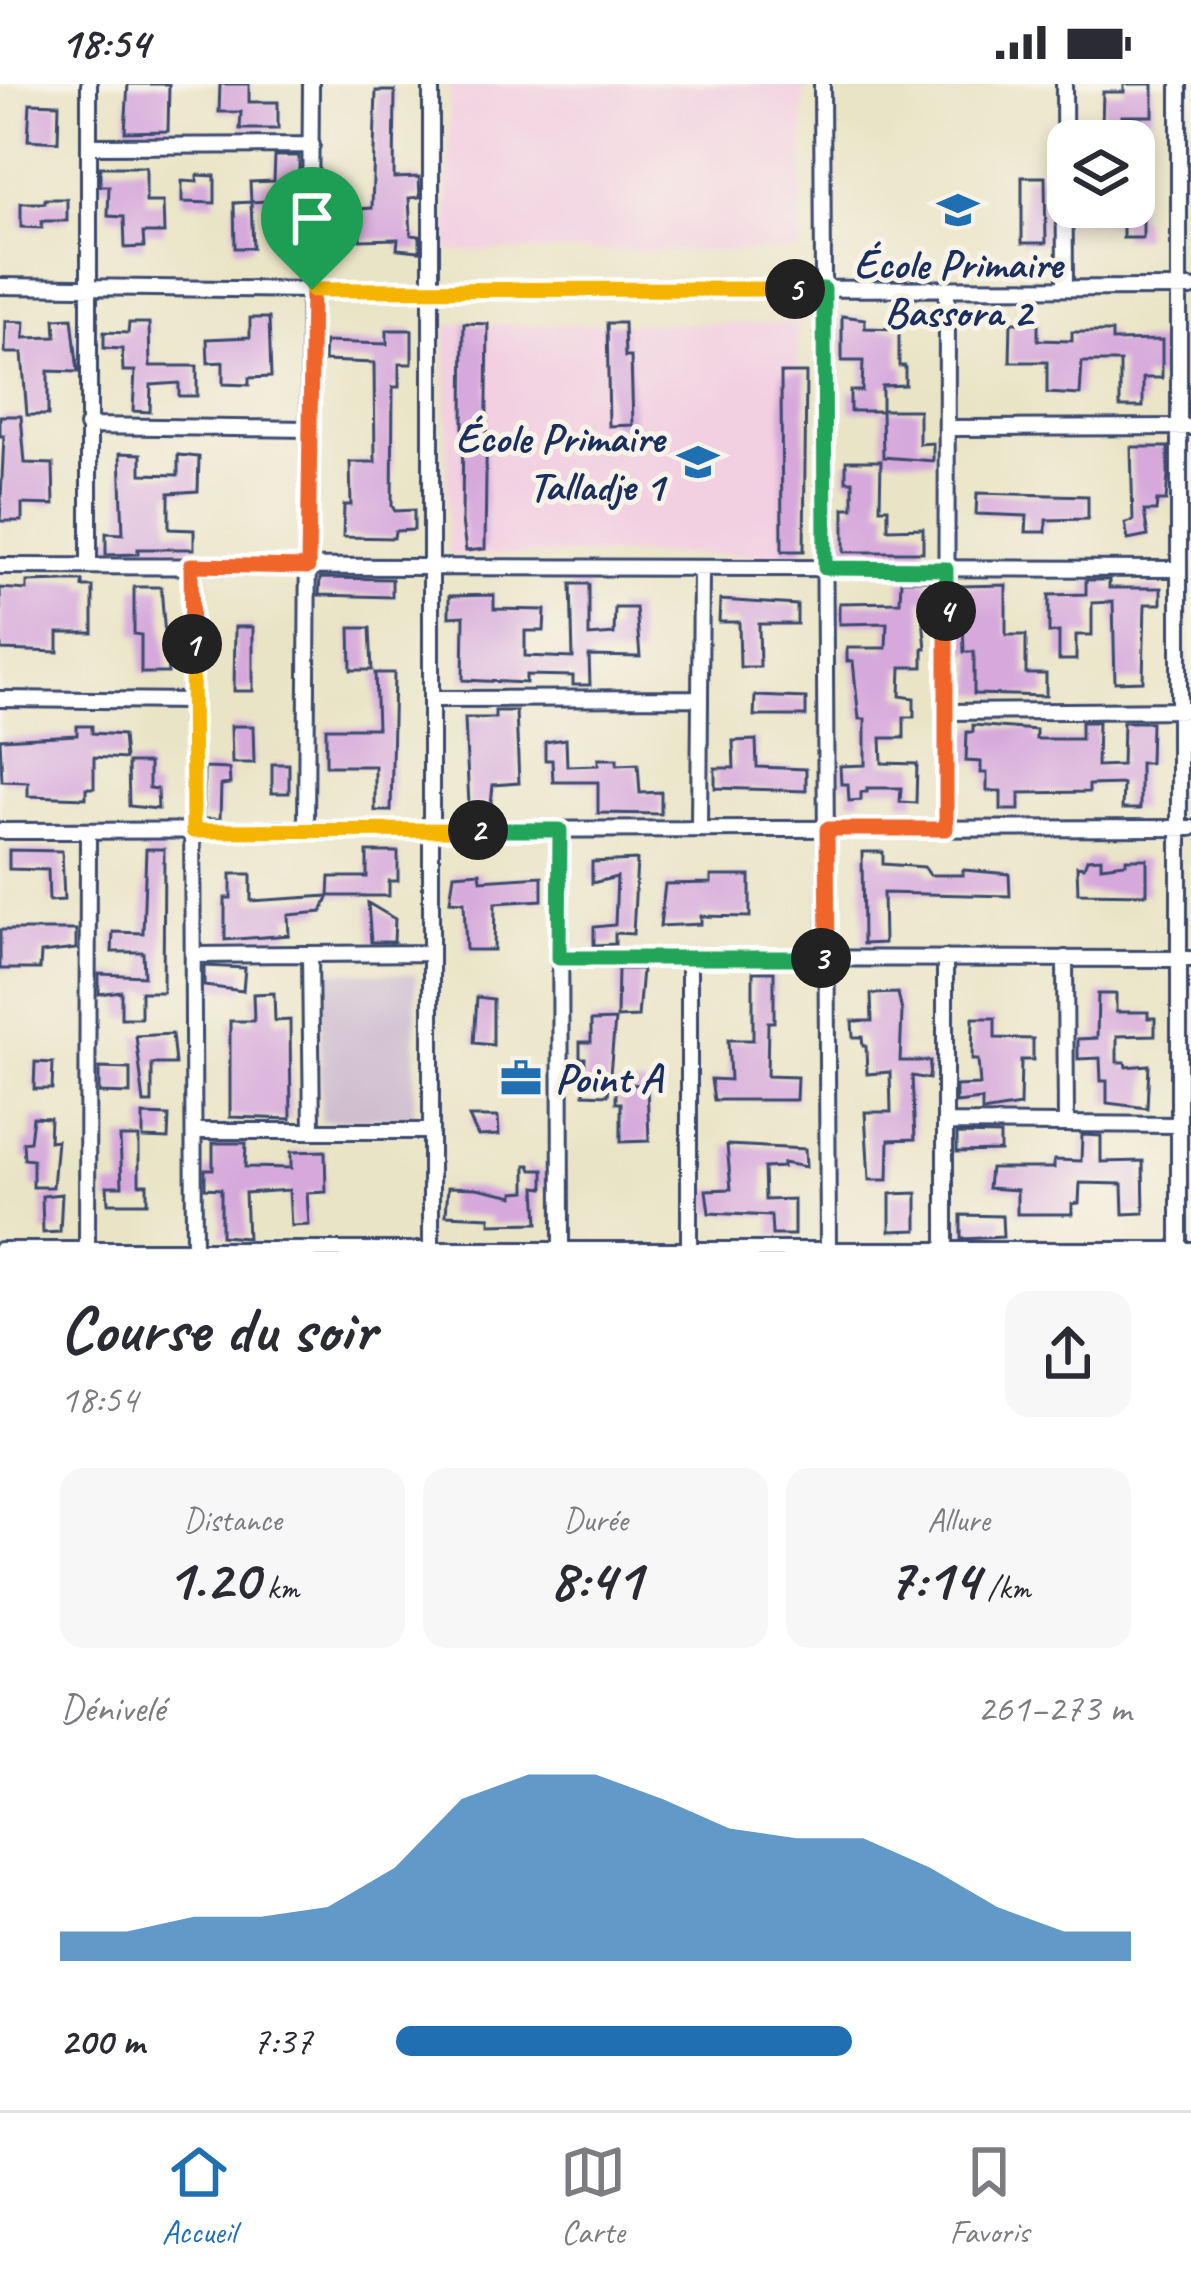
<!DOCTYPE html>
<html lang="fr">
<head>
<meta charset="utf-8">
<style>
  body { margin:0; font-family:Caveat,sans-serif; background:#f7f7f7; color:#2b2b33; height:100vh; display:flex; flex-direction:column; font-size:45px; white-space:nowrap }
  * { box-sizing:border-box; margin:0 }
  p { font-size:39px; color:#7c7c81 }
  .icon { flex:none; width:66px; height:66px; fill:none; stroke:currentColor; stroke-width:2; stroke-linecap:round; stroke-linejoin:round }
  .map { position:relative; height:1168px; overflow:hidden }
  .drawer { display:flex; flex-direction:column; background:#fff; flex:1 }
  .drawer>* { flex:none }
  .tools { position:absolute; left:1047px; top:36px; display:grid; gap:24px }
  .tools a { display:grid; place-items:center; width:108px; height:108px; border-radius:24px; background:#fff; box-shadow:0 6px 18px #0003; font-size:60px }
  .pin { position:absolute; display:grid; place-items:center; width:102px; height:102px; color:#fff; margin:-123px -51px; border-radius:50% 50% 50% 0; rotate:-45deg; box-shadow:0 0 12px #0007 }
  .pin .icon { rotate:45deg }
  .km { position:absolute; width:60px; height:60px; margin:-30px; border-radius:50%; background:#222; color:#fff; font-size:33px; line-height:60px; text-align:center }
  .round { display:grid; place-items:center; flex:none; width:126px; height:126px; border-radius:24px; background:#f7f7f7 }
  .overview { display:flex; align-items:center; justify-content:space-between; height:204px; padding:0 60px }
  h1 { font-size:66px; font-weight:600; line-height:90px }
  .stats { display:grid; grid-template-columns:repeat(3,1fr); gap:18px; height:204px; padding:12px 60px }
  .stats div { display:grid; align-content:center; border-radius:24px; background:#f7f7f7; text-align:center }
  .stats b { font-size:60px; font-weight:600 }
  .stats small { font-size:33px; font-weight:400 }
  .stats p { font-size:33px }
  .chart { height:336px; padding:24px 60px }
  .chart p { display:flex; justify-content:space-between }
  .chart svg { width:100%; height:216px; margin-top:12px; fill:#1f6fb2; opacity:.7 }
  ul { padding:0 60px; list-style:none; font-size:39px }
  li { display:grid; grid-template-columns:192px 144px 1fr; align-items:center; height:90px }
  li i { height:30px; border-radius:15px; background:#1f6fb2 }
  .status { display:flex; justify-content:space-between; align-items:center; height:84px; padding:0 60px; background:#fff; direction:ltr }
  .status svg { height:33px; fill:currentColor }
  .tab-bar { display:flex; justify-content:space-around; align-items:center; height:168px; border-top:3px solid #e1e1e2; background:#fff; font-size:33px; color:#7c7c81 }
  .tab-bar a { display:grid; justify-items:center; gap:6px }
  .tab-bar .active { color:#1f6fb2 }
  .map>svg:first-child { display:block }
  .built { fill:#f2cfe1 }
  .industrial { fill:#cfbdcf }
  .building { fill:#d6a8db }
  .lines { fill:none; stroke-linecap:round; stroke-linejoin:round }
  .minor-casing { stroke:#3a4a6e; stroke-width:20 }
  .minor { stroke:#fff; stroke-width:14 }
  .split-1-casing { stroke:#fff; stroke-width:24 }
  .split-2-casing { stroke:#fff; stroke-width:24 }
  .split-3-casing { stroke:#fff; stroke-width:24 }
  .split-4-casing { stroke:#fff; stroke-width:24 }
  .split-5-casing { stroke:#fff; stroke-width:24 }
  .split-6-casing { stroke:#fff; stroke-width:24 }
  .split-1 { stroke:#f0652b; stroke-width:15 }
  .split-2 { stroke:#f5b400; stroke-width:15 }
  .split-3 { stroke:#22a559; stroke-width:15 }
  .split-4 { stroke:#f0652b; stroke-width:15 }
  .split-5 { stroke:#22a559; stroke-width:15 }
  .split-6 { stroke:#f5b400; stroke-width:15 }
  .labels { text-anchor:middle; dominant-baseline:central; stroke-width:10; stroke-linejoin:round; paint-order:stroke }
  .poi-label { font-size:42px; font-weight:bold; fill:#1b2f5e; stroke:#f7f3e8 }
</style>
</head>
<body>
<div class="status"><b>18:54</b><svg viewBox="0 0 49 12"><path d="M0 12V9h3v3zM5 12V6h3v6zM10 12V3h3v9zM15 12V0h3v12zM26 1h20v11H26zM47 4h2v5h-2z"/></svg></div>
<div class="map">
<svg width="1191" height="1168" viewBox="0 0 1191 1168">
  <rect width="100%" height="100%" fill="#f7f3e8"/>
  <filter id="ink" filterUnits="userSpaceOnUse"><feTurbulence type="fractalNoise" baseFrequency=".00833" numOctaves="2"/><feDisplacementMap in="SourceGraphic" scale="24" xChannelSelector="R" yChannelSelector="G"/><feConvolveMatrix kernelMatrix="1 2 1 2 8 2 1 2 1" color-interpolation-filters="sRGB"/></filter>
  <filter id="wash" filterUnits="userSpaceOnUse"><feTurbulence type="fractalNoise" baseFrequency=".004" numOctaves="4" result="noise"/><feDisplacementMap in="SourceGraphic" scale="48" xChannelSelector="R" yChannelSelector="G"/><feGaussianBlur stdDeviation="2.7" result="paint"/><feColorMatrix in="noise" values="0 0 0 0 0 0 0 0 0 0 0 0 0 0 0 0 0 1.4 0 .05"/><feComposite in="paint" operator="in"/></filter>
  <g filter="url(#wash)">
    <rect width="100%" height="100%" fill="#eae4c6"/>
    <path class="built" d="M 449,0 L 804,0 L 801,167 L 448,167 Z
      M 797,239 L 803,471 L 448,471 L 446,241 Z"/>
    <path class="industrial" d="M 321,886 L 416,891 L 414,1033 L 321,1037 Z"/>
    <g id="blocks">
      <path class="building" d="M 128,0 L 169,0 L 168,47 L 125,48 Z
        M 220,0 L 249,0 L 249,18 L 278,18 L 278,45 L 240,45 L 241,28 L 219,28 Z
        M 1124,0 L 1153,0 L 1153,32 L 1122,32 L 1122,41 L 1102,41 L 1103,8 L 1124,8 Z
        M 376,7 L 395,7 L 394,94 L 419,93 L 420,113 L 409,114 L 411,151 L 420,152 L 420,167 L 397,165 L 398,155 L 360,156 L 359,125 L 372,124 Z
        M 30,19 L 59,20 L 58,58 L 28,56 Z
        M 275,72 L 299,72 L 299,115 L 251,118 L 250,98 L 274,97 Z
        M 100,83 L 146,83 L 146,118 L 163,118 L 164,149 L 143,149 L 144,163 L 125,164 L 124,133 L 108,132 L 109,102 L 100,102 Z
        M 197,91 L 215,92 L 215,119 L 182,118 L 182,97 L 197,98 Z
        M 1022,93 L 1045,93 L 1046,159 L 1022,159 Z
        M 45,115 L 67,115 L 67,137 L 42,137 L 42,144 L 21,143 L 21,119 L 45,119 Z
        M 251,118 L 253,164 L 235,164 L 234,119 Z
        M 1082,123 L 1138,123 L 1138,134 L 1143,134 L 1143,154 L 1123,154 L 1123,142 L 1082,135 Z
        M 842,232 L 865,235 L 865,244 L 899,245 L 899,282 L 905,282 L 905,301 L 882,302 L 882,326 L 919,326 L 919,360 L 933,359 L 933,377 L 883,373 L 882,327 L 850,327 L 850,307 L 862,307 L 863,277 L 842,277 Z
        M 72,234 L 78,288 L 48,287 L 48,331 L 27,331 L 22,269 L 5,269 L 6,237 L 25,238 L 24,254 L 56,253 L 55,235 Z
        M 250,234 L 269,234 L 271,293 L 249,294 L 249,301 L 223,300 L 223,278 L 208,279 L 207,255 L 250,253 Z
        M 1011,238 L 1038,238 L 1038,256 L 1072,257 L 1072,248 L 1112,248 L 1112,257 L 1162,256 L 1162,294 L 1143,294 L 1143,323 L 1120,323 L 1120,278 L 1082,278 L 1080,311 L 1047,309 L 1047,278 L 1010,278 Z
        M 129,239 L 149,239 L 150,282 L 197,282 L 197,312 L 179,312 L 179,299 L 151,301 L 150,328 L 133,327 L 135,287 L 123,287 L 122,265 L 104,264 L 104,248 L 128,249 Z
        M 464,239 L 488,240 L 485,465 L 466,467 L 462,437 Z
        M 607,239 L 624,239 L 625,273 L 631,273 L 633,341 L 609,342 Z
        M 387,246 L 412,246 L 412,280 L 399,280 L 399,303 L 393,303 L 392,422 L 395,427 L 414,426 L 414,446 L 395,447 L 394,454 L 343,453 L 344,421 L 351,421 L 350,378 L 375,378 L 374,279 L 324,277 L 325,258 L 387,260 Z
        M 781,289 L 806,289 L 804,467 L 782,467 Z
        M 0,332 L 21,332 L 25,379 L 53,380 L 54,421 L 22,420 L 22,437 L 0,437 L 4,352 L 0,352 Z
        M 1131,363 L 1168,363 L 1168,390 L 1166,417 L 1157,417 L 1156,427 L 1144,427 L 1148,452 L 1128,456 L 1125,439 L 1133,437 Z
        M 120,369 L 141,370 L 141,390 L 178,391 L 178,371 L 199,373 L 198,407 L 169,409 L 169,445 L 194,446 L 194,465 L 138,465 L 138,470 L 106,471 L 106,449 L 123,450 Z
        M 846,377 L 881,377 L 880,424 L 888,424 L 888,445 L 923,444 L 923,468 L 844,468 L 844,424 L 853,424 L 853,397 L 846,397 Z
        M 977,409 L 1088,412 L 1088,435 L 1046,436 L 1046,448 L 1026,448 L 1027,432 L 976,430 Z
        M 320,494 L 392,495 L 392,513 L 319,511 Z
        M 901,496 L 929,496 L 928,515 L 921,515 L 926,564 L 923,564 L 923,583 L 901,583 L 900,612 L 914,614 L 914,633 L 904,633 L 904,654 L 881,654 L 882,679 L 917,680 L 916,719 L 900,718 L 901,704 L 867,704 L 867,708 L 861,708 L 861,716 L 849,717 L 848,700 L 841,700 L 840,682 L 865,681 L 865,635 L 859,635 L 853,577 L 847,577 L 847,564 L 886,564 L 887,539 L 839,540 L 839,519 L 900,518 Z
        M 1086,496 L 1109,496 L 1109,504 L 1161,504 L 1161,520 L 1145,520 L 1143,597 L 1115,598 L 1113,518 L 1092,519 L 1092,551 L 1076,551 L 1076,576 L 1059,576 L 1059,548 L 1049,549 L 1049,511 L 1086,510 Z
        M 65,497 L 83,497 L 83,503 L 93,503 L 93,549 L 58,549 L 58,568 L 1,566 L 0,504 L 27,506 L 27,498 Z
        M 571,500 L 589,500 L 589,552 L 614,550 L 615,524 L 636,524 L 640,573 L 589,572 L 590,601 L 573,601 L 573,592 L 526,591 L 526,599 L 463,596 L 464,532 L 449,533 L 449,512 L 494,511 L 494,525 L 545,526 L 544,547 L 525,547 L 525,572 L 573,574 Z
        M 1006,501 L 1006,551 L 1026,551 L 1026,590 L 1046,590 L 1046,612 L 974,610 L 974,568 L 964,568 L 962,502 Z
        M 134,503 L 161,503 L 168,589 L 141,589 L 141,551 L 134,550 Z
        M 720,516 L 797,521 L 797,540 L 759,540 L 760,583 L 740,583 L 739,538 L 719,538 Z
        M 235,543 L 253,543 L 253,607 L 234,607 Z
        M 350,544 L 370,544 L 372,586 L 351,586 Z
        M 375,589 L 394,589 L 391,727 L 375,727 L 375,682 L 326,682 L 326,644 L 377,644 Z
        M 755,612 L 806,614 L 806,632 L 754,632 Z
        M 495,627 L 516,627 L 519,699 L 493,701 L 491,721 L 469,722 L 465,634 L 495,634 Z
        M 1081,638 L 1098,638 L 1097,682 L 1122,681 L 1123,638 L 1151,638 L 1150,679 L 1140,679 L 1140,725 L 1122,725 L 1123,700 L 1089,701 L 1089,708 L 1019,709 L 1019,726 L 1001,726 L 1001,707 L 987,707 L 987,689 L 981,689 L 981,678 L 966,677 L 967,648 L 973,648 L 973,641 L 1036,646 L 1036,655 L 1081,655 Z
        M 77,642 L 92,642 L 92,649 L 123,651 L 125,675 L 94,673 L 94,704 L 86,704 L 86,714 L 28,712 L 28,698 L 2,697 L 0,655 L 77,651 Z
        M 231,642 L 253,642 L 254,679 L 232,679 Z
        M 566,655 L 567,682 L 598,681 L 598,675 L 617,675 L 617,681 L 638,680 L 640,709 L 661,708 L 661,730 L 598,729 L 598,698 L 553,698 L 552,676 L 545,676 L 545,658 Z
        M 756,656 L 757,683 L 806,685 L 806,707 L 715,704 L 715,684 L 734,684 L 733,657 Z
        M 128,679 L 149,679 L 149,704 L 157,705 L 158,725 L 129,722 Z
        M 272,680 L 289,680 L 289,709 L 272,709 Z
        M 204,684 L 229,685 L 230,700 L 221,701 L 220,735 L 203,735 Z
        M 146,765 L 164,765 L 163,908 L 141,908 L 141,934 L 121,934 L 121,907 L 99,910 L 99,890 L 144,892 L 143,868 L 112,868 L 113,848 L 143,849 Z
        M 9,766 L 62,767 L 64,816 L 49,817 L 48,786 L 9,785 Z
        M 367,768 L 398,768 L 398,797 L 389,797 L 389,812 L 329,812 L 330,793 L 367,793 Z
        M 862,768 L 883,768 L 883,780 L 924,783 L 930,791 L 963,791 L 963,786 L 1009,790 L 1010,812 L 883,809 L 884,859 L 863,860 Z
        M 1101,774 L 1101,782 L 1126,779 L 1126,775 L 1147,775 L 1147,810 L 1078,809 L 1077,782 L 1084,783 L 1087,775 Z
        M 637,776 L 633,850 L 615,849 L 615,860 L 594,861 L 594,843 L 615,841 L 617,793 L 592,799 L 592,778 Z
        M 480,788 L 481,796 L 542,792 L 542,816 L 495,819 L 494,866 L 466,866 L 464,818 L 450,817 L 454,790 Z
        M 231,790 L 251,790 L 251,817 L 329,812 L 322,828 L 288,831 L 289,851 L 225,856 L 225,814 L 231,814 Z
        M 711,792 L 750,792 L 750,833 L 701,832 L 701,840 L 660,842 L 665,800 L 711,799 Z
        M 368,819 L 395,835 L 394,858 L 371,858 Z
        M 0,846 L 76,846 L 76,865 L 41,869 L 40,885 L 0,885 Z
        M 204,882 L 245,884 L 243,907 L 204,902 Z
        M 618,885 L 642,885 L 638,933 L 617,934 Z
        M 753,888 L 774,888 L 774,938 L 768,938 L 767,992 L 797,993 L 796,1016 L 714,1016 L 711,995 L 730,996 L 728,956 L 753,956 Z
        M 274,909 L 275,937 L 290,936 L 291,1035 L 230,1033 L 230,937 L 254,937 L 253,910 Z
        M 898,909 L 902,928 L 900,977 L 930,977 L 929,995 L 912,992 L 915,1055 L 889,1056 L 888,1096 L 869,1096 L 865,1028 L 891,1028 L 890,988 L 867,990 L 866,962 L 863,962 L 862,953 L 853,953 L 852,937 L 872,937 L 871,910 Z
        M 1098,910 L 1116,910 L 1116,928 L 1148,928 L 1148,934 L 1155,934 L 1155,951 L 1117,952 L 1117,978 L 1125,978 L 1126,983 L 1149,981 L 1147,1024 L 1107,1019 L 1107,997 L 1101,997 L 1100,974 L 1078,975 L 1078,955 L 1097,954 Z
        M 477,913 L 493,915 L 493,961 L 474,959 Z
        M 973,934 L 995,934 L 995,954 L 1033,955 L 1033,976 L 1021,976 L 1020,1022 L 982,1028 L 982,1016 L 956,1019 L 956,1002 L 980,1001 L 978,976 L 972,976 Z
        M 615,936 L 608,1011 L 584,1010 L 585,974 L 580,974 L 580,958 L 591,958 L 591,937 Z
        M 172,950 L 175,980 L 152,980 L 152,1019 L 144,1019 L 136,952 Z
        M 35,978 L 53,979 L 52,1005 L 34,1005 Z
        M 99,984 L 130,985 L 130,1010 L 99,1009 Z
        M 616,1000 L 647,1001 L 649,1057 L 621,1058 L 621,1019 L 616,1019 Z
        M 143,1031 L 169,1032 L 168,1055 L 143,1054 Z
        M 33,1033 L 50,1034 L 49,1057 L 57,1056 L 53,1103 L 33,1103 L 33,1076 L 24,1075 L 23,1058 L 30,1057 Z
        M 469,1033 L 498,1033 L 499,1051 L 478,1052 Z
        M 957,1050 L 1000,1051 L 1000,1067 L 957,1068 Z
        M 1082,1051 L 1101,1052 L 1101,1078 L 1143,1077 L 1144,1129 L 1123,1130 L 1122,1100 L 1080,1099 L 1079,1119 L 1072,1120 L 1072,1130 L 1017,1130 L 1017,1106 L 988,1104 L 990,1084 L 1054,1084 L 1054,1076 L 1081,1077 Z
        M 120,1053 L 139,1053 L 139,1100 L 147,1100 L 147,1119 L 108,1119 L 107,1102 L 122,1102 Z
        M 213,1059 L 246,1059 L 245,1083 L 291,1084 L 291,1068 L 325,1067 L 326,1108 L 307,1109 L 309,1141 L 291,1142 L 289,1106 L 245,1109 L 247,1154 L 221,1152 L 221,1105 L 205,1104 L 205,1085 L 213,1085 Z
        M 727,1061 L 805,1065 L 806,1083 L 783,1079 L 783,1083 L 764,1084 L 765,1116 L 794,1115 L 794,1151 L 772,1151 L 771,1132 L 709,1129 L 706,1106 L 731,1105 Z
        M 526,1081 L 530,1081 L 532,1086 L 544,1086 L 544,1104 L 536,1103 L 538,1139 L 490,1140 L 490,1133 L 446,1131 L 448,1103 L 477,1104 L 514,1112 L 514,1108 L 526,1107 Z
        M 917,1109 L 917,1146 L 890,1147 L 890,1110 Z
        M 62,1110 L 60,1148 L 43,1149 L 42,1112 Z
        M 961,1131 L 1002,1132 L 1003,1153 L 961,1155 Z"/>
    </g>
  </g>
  <g filter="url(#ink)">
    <use href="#blocks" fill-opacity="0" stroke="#3a4a6e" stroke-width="3"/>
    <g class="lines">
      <g class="minor-casing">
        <path id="minor" d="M 431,0 L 431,1168
          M 822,0 L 828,1168
          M 1064,0 L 1065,204
          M 1179,0 L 1179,1168
          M 89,62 L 312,61
          M 0,202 L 312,206 L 1191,204
          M 87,342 L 309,345
          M 947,344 L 1191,343
          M 89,481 L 89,0
          M 191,481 L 194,1168
          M 0,482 L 1179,485
          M 0,615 L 192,617
          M 431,615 L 699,614
          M 946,628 L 1191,626
          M 946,744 L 947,204
          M 699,745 L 701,485
          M 306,746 L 311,0
          M 560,746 L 561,1165
          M 0,747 L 1191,744
          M 310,870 L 312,1047
          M 194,871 L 431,869
          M 559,874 L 1191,875
          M 945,874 L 945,1168
          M 1065,874 L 1066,1040
          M 945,1039 L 1179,1041
          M 194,1047 L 431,1047
          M 0,1166 L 1191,1166
          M 689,1166 L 689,874
          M 87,1168 L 88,747"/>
      </g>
      <use href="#minor" class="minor"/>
    </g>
  </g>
  <g class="lines" filter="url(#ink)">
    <g class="split-1-casing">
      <path id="split-1" d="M 192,560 L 191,481 L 308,483 L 312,206"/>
    </g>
    <g class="split-2-casing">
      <path id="split-2" d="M 192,560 L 193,747 L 478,746"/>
    </g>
    <g class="split-3-casing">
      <path id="split-3" d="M 478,746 L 560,746 L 559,874 L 821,874"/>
    </g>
    <g class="split-4-casing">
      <path id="split-4" d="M 821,874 L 828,874 L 827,745 L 946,745 L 946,527"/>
    </g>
    <g class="split-5-casing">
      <path id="split-5" d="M 795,205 L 824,205 L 825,484 L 946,485 L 946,527"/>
    </g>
    <g class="split-6-casing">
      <path id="split-6" d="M 312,206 L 795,205"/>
    </g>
    <use href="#split-1" class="split-1"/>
    <use href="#split-2" class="split-2"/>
    <use href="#split-3" class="split-3"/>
    <use href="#split-4" class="split-4"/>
    <use href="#split-5" class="split-5"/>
    <use href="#split-6" class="split-6"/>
  </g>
  <defs>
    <g id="school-bare" transform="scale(3.24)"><path d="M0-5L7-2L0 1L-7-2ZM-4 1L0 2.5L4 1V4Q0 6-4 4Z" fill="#1f6fb2" stroke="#f7f3e8" stroke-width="2.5" paint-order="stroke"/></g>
    <g id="office-bare" transform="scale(3.24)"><path d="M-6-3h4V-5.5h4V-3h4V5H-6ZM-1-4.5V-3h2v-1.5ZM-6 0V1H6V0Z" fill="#1f6fb2" stroke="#f7f3e8" stroke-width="2.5" paint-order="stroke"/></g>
  </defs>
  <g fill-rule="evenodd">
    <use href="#school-bare" x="958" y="126"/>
    <use href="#school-bare" x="698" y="378"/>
    <use href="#office-bare" x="521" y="994"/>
  </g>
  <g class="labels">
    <g class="poi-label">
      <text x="958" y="180">École Primaire<tspan x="958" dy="48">Bassora 2</tspan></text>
      <text x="664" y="354" text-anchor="end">École Primaire<tspan x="664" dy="48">Talladje 1</tspan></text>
      <text x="555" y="994" text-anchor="start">Point A</text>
    </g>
  </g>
</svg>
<div class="tools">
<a><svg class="icon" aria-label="layers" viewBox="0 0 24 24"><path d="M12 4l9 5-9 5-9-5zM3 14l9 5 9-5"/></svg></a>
</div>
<div class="pin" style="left:312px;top:206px;background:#1e9e55"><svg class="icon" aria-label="arrive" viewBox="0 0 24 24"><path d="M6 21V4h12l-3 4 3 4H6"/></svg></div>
<b class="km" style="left:192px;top:560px">1</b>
<b class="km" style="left:478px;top:746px">2</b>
<b class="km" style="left:821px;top:874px">3</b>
<b class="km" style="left:946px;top:527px">4</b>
<b class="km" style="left:795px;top:205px">5</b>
</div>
<section class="drawer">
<div class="overview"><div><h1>Course du soir</h1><p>18:54</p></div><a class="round"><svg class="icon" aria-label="share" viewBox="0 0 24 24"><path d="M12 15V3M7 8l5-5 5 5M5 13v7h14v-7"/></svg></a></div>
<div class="stats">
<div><p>Distance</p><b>1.20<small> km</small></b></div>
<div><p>Durée</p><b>8:41</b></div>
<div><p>Allure</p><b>7:14<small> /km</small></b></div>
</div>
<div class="chart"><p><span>Dénivelé</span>261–273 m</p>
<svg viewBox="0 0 160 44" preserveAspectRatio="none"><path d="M0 44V38L10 38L20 35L30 35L40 33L50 25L60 11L70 6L80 6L90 11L100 17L110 19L120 19L130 25L140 33L150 38L160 38V44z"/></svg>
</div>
<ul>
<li><b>200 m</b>7:37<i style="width:62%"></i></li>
</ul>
</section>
<nav class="tab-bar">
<a class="active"><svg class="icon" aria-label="home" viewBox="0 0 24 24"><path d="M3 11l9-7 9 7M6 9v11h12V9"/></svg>Accueil</a>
<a><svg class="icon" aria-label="map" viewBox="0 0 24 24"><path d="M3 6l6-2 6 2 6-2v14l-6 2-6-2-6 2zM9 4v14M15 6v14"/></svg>Carte</a>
<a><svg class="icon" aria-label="saved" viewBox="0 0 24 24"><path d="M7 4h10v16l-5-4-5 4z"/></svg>Favoris</a>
</nav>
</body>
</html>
